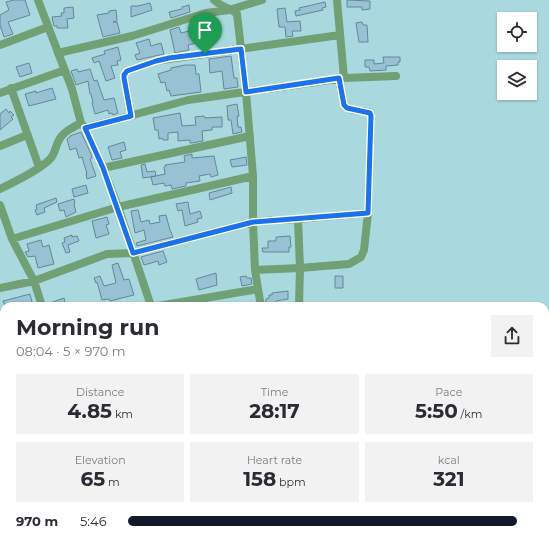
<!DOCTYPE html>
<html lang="en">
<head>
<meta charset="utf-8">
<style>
  body { margin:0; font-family:Montserrat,sans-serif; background:#f2f2f3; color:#2b2b33; height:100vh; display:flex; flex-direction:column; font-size:15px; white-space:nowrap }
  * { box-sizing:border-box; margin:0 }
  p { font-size:13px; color:#7c7c81 }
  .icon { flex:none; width:22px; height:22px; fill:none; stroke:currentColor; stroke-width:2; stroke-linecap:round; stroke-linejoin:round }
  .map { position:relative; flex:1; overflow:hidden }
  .details { position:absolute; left:0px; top:302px; width:549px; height:242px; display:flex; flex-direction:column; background:#fff; border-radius:12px 12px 0 0; box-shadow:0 1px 3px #0004 }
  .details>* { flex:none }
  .buttons { position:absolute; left:497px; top:12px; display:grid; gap:8px }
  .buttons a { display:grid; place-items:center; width:40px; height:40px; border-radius:0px; background:#fff; box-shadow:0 1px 3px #0004; font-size:20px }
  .pin { position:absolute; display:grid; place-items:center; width:34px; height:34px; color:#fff; margin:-41px -17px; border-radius:50% 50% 50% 0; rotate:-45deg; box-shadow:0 0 4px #0007 }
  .pin .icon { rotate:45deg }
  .round { display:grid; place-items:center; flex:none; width:42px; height:42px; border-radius:0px; background:#f2f2f3 }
  .headline { display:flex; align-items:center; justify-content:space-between; height:68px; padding:0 16px }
  h1 { font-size:22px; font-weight:700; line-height:30px }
  .stats { display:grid; grid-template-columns:repeat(3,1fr); gap:6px; height:68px; padding:4px 16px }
  .stats div { display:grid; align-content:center; border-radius:0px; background:#f2f2f3; text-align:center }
  .stats b { font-size:20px; font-weight:700 }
  .stats small { font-size:11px; font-weight:400 }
  .stats p { font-size:11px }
  ul { padding:0 16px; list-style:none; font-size:13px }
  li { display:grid; grid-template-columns:64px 48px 1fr; align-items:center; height:30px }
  li i { height:10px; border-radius:5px; background:#111827 }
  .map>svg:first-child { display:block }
  .building { fill:#98c1d3; stroke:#618899 }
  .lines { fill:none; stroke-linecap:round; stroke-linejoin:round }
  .minor { stroke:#70a073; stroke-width:8 }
  .route-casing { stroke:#fff; stroke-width:8 }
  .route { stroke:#1a73e8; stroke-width:5 }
</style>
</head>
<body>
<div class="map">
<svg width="549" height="544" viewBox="0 0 549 544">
  <rect width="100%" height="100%" fill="#a9d9df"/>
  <path class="building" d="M 14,0 L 25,0 L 30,15 L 8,22 L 13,34 L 4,37 L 0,25 L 0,15 L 9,10 L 6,2 Z
    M 347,0 L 370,1 L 370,9 L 362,10 L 362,7 L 347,7 Z
    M 325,2 L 326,7 L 322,8 L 323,10 L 296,16 L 295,11 L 300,10 L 299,8 Z
    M 150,3 L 152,10 L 131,17 L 131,6 L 138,6 Z
    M 189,5 L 190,12 L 171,18 L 169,12 L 182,9 L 182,7 Z
    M 73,7 L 74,18 L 67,19 L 68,28 L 57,28 L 57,26 L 54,26 L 52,17 L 62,16 L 61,13 L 64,13 L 64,8 Z
    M 285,8 L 287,22 L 300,21 L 301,31 L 292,31 L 293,36 L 286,37 L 285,27 L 279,27 L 277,9 Z
    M 116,10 L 117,21 L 113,22 L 117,22 L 120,33 L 103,37 L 97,15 L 109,13 L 109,11 Z
    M 214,18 L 215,22 L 219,21 L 220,29 L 202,32 L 200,21 Z
    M 362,22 L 363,25 L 367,25 L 368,42 L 359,42 L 356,23 Z
    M 179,27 L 181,33 L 189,31 L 190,37 L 194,37 L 196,43 L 188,45 L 189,50 L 175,53 L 170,30 Z
    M 149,39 L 151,46 L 161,43 L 164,54 L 137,60 L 135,55 L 140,53 L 136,43 Z
    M 118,47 L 121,60 L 117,61 L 118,65 L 111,66 L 115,78 L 106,81 L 99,61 L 94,63 L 92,58 L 105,54 L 104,51 Z
    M 231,56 L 234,78 L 237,78 L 238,87 L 224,89 L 222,71 L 210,73 L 209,59 Z
    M 383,57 L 400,57 L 400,62 L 398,62 L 398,65 L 386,66 L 386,70 L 370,71 L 369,67 L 365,67 L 365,60 L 374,60 L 374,64 L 384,63 Z
    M 29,63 L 32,73 L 20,77 L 16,67 Z
    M 185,65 L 195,65 L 196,74 L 199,74 L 201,92 L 171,96 L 169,90 L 167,91 L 165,82 L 161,83 L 158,74 L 171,70 L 171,68 Z
    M 77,69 L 78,72 L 90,69 L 94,81 L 97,80 L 104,100 L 114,98 L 118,113 L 113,115 L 112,113 L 109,114 L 108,110 L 95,114 L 92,103 L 93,103 L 91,94 L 90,94 L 88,81 L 76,85 L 71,71 Z
    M 52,88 L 56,99 L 29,106 L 25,94 L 36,91 L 36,93 Z
    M 237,104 L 239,116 L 237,116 L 238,127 L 241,127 L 242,132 L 233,134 L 231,120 L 228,120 L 227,106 Z
    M 6,109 L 9,113 L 10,111 L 14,115 L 11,117 L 13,119 L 0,130 L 0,114 Z
    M 180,113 L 182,126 L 196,125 L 195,117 L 204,116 L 205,118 L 222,117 L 222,127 L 212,127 L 212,130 L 202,131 L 203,141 L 192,143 L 190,143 L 190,140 L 178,141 L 178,132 L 168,133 L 168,140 L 163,140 L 162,138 L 159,139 L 158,130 L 155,130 L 153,118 Z
    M 81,132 L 91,154 L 92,158 L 90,159 L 96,176 L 87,179 L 86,174 L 87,174 L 82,157 L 79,158 L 76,148 L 70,150 L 67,139 L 70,137 L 70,136 Z
    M 124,142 L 126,150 L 120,152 L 122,158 L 112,160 L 108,147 Z
    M 192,154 L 192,158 L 214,156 L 218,175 L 211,177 L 210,174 L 199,176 L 200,181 L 186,183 L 186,186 L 172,189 L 171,185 L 165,186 L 164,183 L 153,185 L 151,177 L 165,174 L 164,167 L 166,166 L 165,165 L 185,162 L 184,156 Z
    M 246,157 L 247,165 L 232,167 L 230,160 Z
    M 145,164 L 147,172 L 155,171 L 156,176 L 143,178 L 141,165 Z
    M 86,185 L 88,193 L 74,197 L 72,189 Z
    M 231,187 L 232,193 L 210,200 L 209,193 Z
    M 56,198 L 57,202 L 44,208 L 45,212 L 37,215 L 35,210 L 37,209 L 36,205 Z
    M 74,199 L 75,203 L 74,204 L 76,212 L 66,217 L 64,210 L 60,211 L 58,204 Z
    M 188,202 L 190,214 L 200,211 L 202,218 L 197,219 L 198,222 L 185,226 L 182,210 L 178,211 L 176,204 Z
    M 138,210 L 141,222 L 149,220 L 150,224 L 160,222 L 159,216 L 166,215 L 170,230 L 173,237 L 137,246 L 136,243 L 146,240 L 144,230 L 135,233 L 131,211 Z
    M 107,217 L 109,224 L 106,225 L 109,234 L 96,238 L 92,221 Z
    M 72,235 L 72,237 L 77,236 L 79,241 L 68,245 L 70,252 L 66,253 L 62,243 L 65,242 L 64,238 Z
    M 290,236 L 291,247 L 289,247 L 289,252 L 263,252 L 262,248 L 268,248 L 268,241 L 276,241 L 276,237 Z
    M 41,240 L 43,247 L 49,245 L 54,264 L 38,268 L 35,256 L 28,257 L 25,252 L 29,251 L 27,244 Z
    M 163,251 L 167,262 L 159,265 L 158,261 L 144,265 L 141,257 Z
    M 118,263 L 124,280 L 129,279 L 134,295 L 110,301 L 109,299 L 102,300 L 97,282 L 96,283 L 94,278 L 100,276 L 104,286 L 116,283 L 112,265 Z
    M 216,273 L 217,285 L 199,290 L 196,279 Z
    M 246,276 L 247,278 L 251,278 L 252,284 L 242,286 L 240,277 Z
    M 335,276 L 343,276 L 343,288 L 335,288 Z
    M 288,291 L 288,299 L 276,301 L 277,306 L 269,306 L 269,304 L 266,304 L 266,299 L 269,298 L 269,295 L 272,295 L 272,293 Z
    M 30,294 L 33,306 L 5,306 L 3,301 Z
    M 64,298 L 66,306 L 47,306 L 47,304 Z"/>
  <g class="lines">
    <path class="minor" d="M 38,0 L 72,89 L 81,123 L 85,128 L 103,168 L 118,207 L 151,306
      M 214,0 C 221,7 231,8 237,14 L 246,92 L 253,176 L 253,222 L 255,270
      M 0,45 L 48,27
      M 58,53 L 132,36 L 206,13 L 229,10 L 262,0
      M 344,78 L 396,76
      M 11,88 L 39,167
      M 0,93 L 65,70
      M 131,116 L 124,78 L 124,75 L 127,71 L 156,61 L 169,59 L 340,35
      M 85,128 L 188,100 L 344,78 L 337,0
      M 0,146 L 27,135
      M 103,168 L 250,136
      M 0,189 C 14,182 40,170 50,159 C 55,154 55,148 58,142 C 62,132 72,128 81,123
      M 0,205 L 12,239 L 34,281 L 42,306
      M 298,219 L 368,213
      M 12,239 L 118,207 L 253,176
      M 0,288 L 34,281 L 107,254 L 133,253 L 245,224 L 262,221 L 298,219 L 300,268 L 349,264 L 361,257 L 364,250 L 368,213 L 371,116 L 370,113 C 361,109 351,113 344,105 L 339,78
      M 258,289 L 261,306
      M 158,306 L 258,289 L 255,270 L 300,268 L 299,306
      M 0,328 L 4,336
      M 0,349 L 4,347
      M 0,415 L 4,415
      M 0,461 L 4,463
      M 0,540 L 4,539
      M 213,540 L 213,544
      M 305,544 L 306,540"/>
  </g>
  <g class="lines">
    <g class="route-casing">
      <path id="route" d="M 241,49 L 246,92 L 339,78 L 344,105 L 347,108 L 370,113 L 371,116 L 368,213 L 253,222 L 133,253 L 103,168 L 85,128 L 131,116 L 124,78 L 124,75 L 127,71 L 156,61 L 169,58 Z"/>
    </g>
    <use href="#route" class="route"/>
  </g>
</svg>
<div class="buttons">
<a><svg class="icon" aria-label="locate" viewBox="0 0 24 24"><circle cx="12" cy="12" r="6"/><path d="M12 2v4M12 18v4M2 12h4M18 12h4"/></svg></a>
<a><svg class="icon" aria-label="layers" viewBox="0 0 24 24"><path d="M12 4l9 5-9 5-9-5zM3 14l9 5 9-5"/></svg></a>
</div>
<div class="pin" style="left:205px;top:54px;background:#1e9e55"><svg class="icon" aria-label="arrive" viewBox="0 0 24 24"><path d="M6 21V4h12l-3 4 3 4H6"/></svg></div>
<section class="details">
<div class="headline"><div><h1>Morning run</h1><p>08:04 · 5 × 970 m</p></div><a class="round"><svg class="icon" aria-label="share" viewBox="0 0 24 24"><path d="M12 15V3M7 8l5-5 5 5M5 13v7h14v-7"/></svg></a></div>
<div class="stats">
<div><p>Distance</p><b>4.85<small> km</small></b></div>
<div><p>Time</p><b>28:17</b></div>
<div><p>Pace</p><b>5:50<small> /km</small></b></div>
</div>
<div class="stats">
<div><p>Elevation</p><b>65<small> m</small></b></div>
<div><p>Heart rate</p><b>158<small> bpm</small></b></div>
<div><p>kcal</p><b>321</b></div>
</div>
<ul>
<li><b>970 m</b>5:46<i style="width:96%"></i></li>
</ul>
</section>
</div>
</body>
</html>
